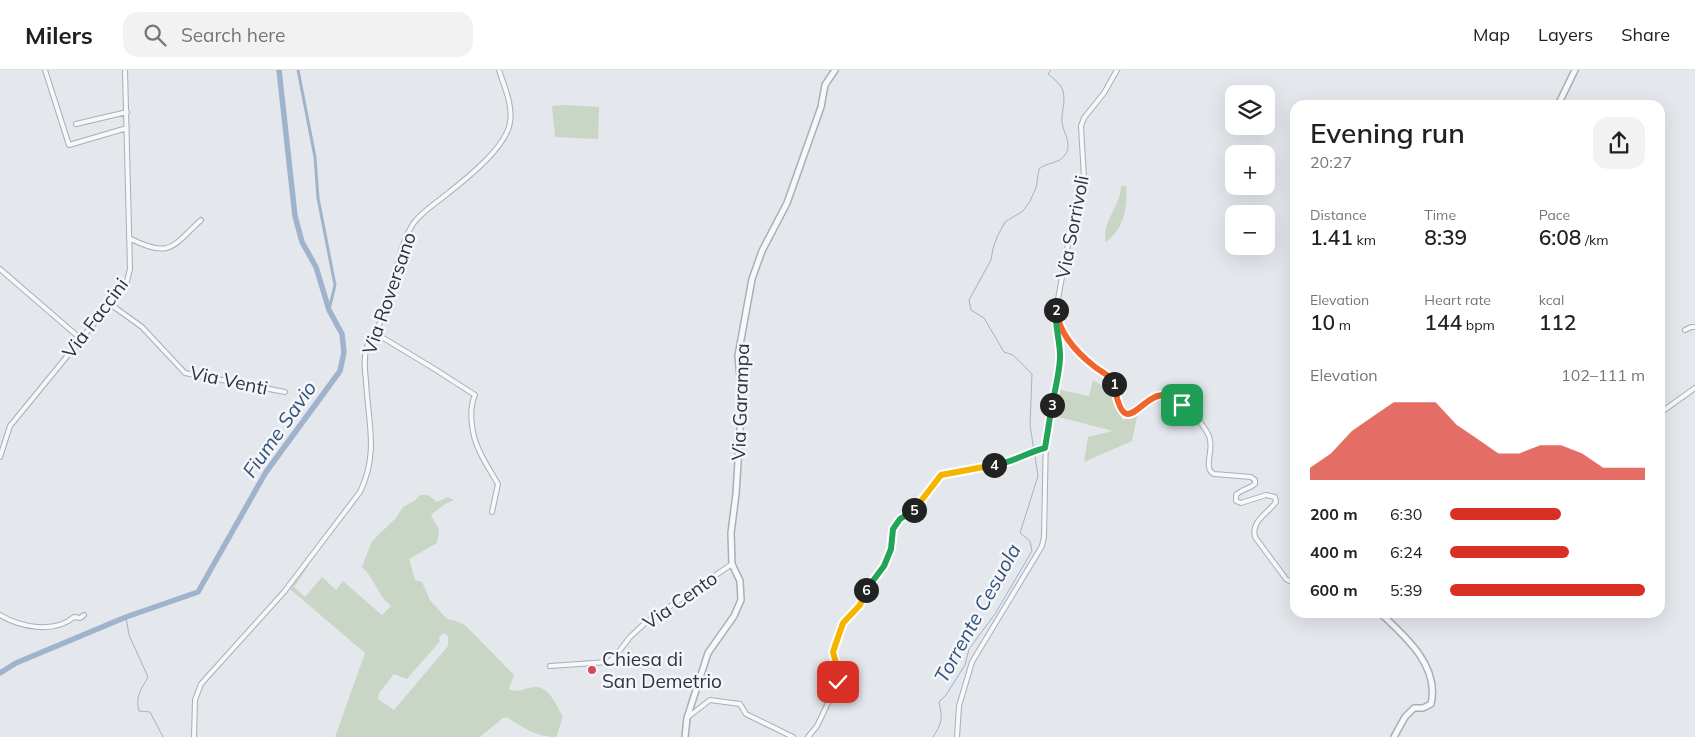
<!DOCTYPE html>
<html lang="en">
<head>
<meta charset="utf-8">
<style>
  body { margin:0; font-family:Mulish,sans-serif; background:#f2f2f2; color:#202124; height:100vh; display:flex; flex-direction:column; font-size:19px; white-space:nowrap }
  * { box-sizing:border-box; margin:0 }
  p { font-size:16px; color:#757577 }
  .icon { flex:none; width:28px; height:28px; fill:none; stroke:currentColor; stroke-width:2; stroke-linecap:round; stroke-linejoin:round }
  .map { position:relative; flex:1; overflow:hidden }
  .side { position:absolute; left:1290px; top:30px; width:375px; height:518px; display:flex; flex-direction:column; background:#fff; border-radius:15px; box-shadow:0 5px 20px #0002 }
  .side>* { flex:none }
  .fabs { position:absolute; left:1225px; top:15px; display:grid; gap:10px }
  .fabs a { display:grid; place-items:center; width:50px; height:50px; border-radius:10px; background:#fff; box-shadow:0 5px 20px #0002; font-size:25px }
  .pin { position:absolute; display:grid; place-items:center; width:42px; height:42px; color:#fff; margin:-21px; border-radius:10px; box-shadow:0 2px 8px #0006 }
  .km { position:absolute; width:25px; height:25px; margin:-12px; border-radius:50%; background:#222; color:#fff; font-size:14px; line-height:25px; text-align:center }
  .round { display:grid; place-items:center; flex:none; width:52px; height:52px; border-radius:15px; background:#f2f2f2 }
  .headline { display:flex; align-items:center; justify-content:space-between; height:85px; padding:0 20px }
  h1 { font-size:28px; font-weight:600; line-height:38px }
  .figures { display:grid; grid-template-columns:repeat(3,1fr); gap:8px; height:85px; padding:5px 20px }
  .figures div { display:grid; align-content:center }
  .figures b { font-size:21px; font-weight:600 }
  .figures small { font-size:14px; font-weight:400 }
  .figures p { font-size:14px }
  .chart { height:140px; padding:10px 20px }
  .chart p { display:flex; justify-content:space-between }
  .chart svg { width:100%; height:90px; margin-top:5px; fill:#d93025; opacity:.7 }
  ul { padding:0 20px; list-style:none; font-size:16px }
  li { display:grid; grid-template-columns:80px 60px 1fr; align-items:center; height:38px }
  li i { height:12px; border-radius:6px; background:#d93025 }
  header { display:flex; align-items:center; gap:30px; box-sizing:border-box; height:70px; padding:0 25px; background:#fff; border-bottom:1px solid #e0e0e0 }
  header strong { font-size:24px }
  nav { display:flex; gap:28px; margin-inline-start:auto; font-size:18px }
  .search { width:350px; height:45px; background:#f2f2f2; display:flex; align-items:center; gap:12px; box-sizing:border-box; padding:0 18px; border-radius:15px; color:#757577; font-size:19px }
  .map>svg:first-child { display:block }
  .green { fill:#c9d6c5; fill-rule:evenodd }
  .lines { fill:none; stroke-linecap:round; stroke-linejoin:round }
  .stream { stroke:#9fb4cc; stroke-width:1 }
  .canal { stroke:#9fb4cc; stroke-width:3 }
  .river { stroke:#9fb4cc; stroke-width:5.5 }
  .minor-casing { stroke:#a9aeb7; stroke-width:6 }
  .tertiary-casing { stroke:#a9aeb7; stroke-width:8 }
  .minor { stroke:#f7f8fa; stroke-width:4 }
  .tertiary { stroke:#f7f8fa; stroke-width:5 }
  .split-1-casing { stroke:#fff; stroke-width:10 }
  .split-2-casing { stroke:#fff; stroke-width:10 }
  .split-3-casing { stroke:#fff; stroke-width:10 }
  .split-4-casing { stroke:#fff; stroke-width:10 }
  .split-5-casing { stroke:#fff; stroke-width:10 }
  .split-6-casing { stroke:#fff; stroke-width:10 }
  .split-7-casing { stroke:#fff; stroke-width:10 }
  .split-1 { stroke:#f0652b; stroke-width:6 }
  .split-2 { stroke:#f0652b; stroke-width:6 }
  .split-3 { stroke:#22a559; stroke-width:6 }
  .split-4 { stroke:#22a559; stroke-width:6 }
  .split-5 { stroke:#f5b400; stroke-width:6 }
  .split-6 { stroke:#22a559; stroke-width:6 }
  .split-7 { stroke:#f5b400; stroke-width:6 }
  .poi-dot { fill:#d1495b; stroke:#f4f6f9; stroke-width:2 }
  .labels { text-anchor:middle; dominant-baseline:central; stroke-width:5; stroke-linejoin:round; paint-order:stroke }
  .street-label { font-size:19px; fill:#2b3445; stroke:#f4f6f9 }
  .poi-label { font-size:19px; fill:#2b3445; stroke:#f4f6f9; text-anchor:start }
  .water-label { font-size:20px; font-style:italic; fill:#34527a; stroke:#f4f6f9 }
</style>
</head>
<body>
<header>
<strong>Milers</strong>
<div class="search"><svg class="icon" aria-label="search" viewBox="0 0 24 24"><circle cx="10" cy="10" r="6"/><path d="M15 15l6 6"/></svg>Search here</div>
<nav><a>Map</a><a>Layers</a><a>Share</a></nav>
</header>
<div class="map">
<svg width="1695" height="667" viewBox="0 0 1695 667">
  <rect width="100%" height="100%" fill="#e4e7ec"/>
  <path class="green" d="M 566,35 L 599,37 L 598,69 L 555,67 L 552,36 Z
    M 1121,116 L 1126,116 C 1128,137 1124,159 1106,172 C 1101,152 1121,136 1121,116 Z
    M 1093,310 L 1109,320 L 1124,351 L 1126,345 L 1136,344 L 1137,347 L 1132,371 L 1084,392 L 1088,367 L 1113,361 L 1051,345 L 1056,319 L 1089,326 Z
    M 420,425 L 428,425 L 437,432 L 448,427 L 454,430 L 445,434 L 431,445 L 439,460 L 437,473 L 409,489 L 415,510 L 422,512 L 430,530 L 447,549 L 456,551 L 466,556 L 514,605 L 509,619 C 520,624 527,616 537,617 C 550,618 558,638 563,647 L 556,667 C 538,667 523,658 507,647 L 503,648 L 480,667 L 335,667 L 365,583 L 290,519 L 307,494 L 309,495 L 294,517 L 305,527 L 322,507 L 336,520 L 343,511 L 382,545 L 391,536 C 376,523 376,510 362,497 L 372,471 L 396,448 L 403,437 L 414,431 ZM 444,563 L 448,566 L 448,576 L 394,640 L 378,629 L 379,623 L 394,604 L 407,609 L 440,571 L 439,567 Z"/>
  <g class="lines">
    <path class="stream" d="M 126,547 L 129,565 L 148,607 C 141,620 135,626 139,641 L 150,642 L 163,667
      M 933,667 C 942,653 943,649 939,632 L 946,625 L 965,595 L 969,579 L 995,544 L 1032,481 L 1030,471 L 1020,463 L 1038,406 L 1030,355 L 1032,304 L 1013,285 L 1004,282 L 984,248 L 971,240 L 969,230 L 991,190 L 993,178 L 998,165 L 1005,152 L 1023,141 L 1030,131 L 1036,118 L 1039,99 C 1047,92 1059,94 1065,85 C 1073,74 1063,63 1062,52 C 1061,42 1066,32 1063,21 C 1061,14 1054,9 1048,4 L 1051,0"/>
    <path class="canal" d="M 298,0 L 315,87 L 318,128 L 335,215 L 329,240"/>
    <path class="river" d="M 0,603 L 16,593 L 126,547 L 198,522 L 266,402 L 340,301 L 344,282 L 342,264 L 329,240 L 316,197 L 302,172 L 295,146 L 279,0"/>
    <g class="minor-casing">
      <path id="minor" d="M 45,0 L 69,75 L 127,58
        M 1117,0 L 1104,23 L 1084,48 L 1081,56 L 1084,108 L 1071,158 L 1056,240 C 1059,262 1076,282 1094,296 C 1099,300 1106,302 1110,307 C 1119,316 1116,332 1124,342 C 1143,348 1153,317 1171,327 C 1185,335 1202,351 1209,366 C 1215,379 1202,398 1214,404 L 1251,407 L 1255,410 L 1255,414 C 1249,419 1242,419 1236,425 L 1236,431 L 1241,433 L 1266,425 L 1275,427 L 1276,432 C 1267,444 1251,451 1255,467 L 1286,509 L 1295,514
        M 76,54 L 127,42
        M 129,168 C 170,189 172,177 201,150
        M 0,199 L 81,269
        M 110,234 L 142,257 L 185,303 L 285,322
        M 1685,260 L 1691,257 L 1695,257
        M 375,263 L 433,298 L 475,325 C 468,340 472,366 479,380 C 484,392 492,403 498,414 L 492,442
        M 1660,343 L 1695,318
        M 0,387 L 10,356 L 122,219 L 127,211 L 130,199 L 125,0
        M 0,545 C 20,557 54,564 74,547 L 80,548 L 84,545
        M 550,596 L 608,592 L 614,588 L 630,567 L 644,554 L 732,494
        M 688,647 L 710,630 L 740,634 L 746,644 L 793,667
        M 194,667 L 195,630 L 201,614 L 284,522 L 360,422 C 379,383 368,352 366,311 C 365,300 363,288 367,277 C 372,264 381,254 386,240 C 396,212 396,181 413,154 C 421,142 435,134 447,124 C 466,109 507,77 510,52 C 513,35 504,16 499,0
        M 808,667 L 817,656 L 838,612 L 839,604 L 833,583 L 843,553 L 860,535 L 867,518 L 884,496 L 891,479 L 893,459 L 900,449 L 919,435 L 941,405 L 1006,393 L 1022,385 L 1045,378
        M 957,667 L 959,636 L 972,592 L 1042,476 L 1044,467 L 1046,365 L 1060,290 L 1060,268 L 1055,249"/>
    </g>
    <g class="tertiary-casing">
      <path id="tertiary" d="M 1558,35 L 1575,0
        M 1379,542 C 1405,566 1440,596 1431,634 L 1423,638 L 1414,638 L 1405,647 L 1394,667
        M 685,667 L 687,648 L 708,583 L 734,546 L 741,530 L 740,511 L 732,494 L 731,463 L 736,424 L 742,328 L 738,286 L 752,209 L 762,181 L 787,133 L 821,37 L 825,15 L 835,0"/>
    </g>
    <use href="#minor" class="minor"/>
    <use href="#tertiary" class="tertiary"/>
  </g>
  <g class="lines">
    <g class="split-1-casing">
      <path id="split-1" d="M 1114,314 C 1124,373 1139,327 1162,325 C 1170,325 1176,331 1182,335"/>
    </g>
    <g class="split-2-casing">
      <path id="split-2" d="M 1056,240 C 1059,263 1077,283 1095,297 C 1103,303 1110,305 1114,314"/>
    </g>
    <g class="split-3-casing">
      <path id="split-3" d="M 1052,335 C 1055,320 1059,305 1060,289 C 1061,273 1054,255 1056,240"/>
    </g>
    <g class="split-4-casing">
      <path id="split-4" d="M 994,395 C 1012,393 1028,382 1045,378 L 1052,335"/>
    </g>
    <g class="split-5-casing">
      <path id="split-5" d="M 914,440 L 941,405 L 994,395"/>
    </g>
    <g class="split-6-casing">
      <path id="split-6" d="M 866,520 L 884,496 L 891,479 L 893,459 L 900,449 L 914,440"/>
    </g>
    <g class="split-7-casing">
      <path id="split-7" d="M 838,612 L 839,604 L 833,582 L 836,573 L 843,553 L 860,535 L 866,520"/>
    </g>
    <use href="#split-1" class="split-1"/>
    <use href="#split-2" class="split-2"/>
    <use href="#split-3" class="split-3"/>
    <use href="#split-4" class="split-4"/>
    <use href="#split-5" class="split-5"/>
    <use href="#split-6" class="split-6"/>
    <use href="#split-7" class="split-7"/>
  </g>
  <circle class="poi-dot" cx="592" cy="600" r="5"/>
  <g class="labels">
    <g class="street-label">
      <text transform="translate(1072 157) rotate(-79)">Via Sorrivoli</text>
      <text transform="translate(389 223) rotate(-71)">Via Roversano</text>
      <text transform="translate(95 248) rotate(-53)">Via Faccini</text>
      <text transform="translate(229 310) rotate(12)">Via Venti</text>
      <text transform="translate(740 332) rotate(-88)">Via Garampa</text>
      <text transform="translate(680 530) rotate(-35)">Via Cento</text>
    </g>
    <g class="poi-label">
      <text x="602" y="589">Chiesa di<tspan x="602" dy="22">San Demetrio</tspan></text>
    </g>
    <g class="water-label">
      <text transform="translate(279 359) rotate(-55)">Fiume Savio</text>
      <text transform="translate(977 543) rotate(-61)">Torrente Cesuola</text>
    </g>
  </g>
</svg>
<div class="fabs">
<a><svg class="icon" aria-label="layers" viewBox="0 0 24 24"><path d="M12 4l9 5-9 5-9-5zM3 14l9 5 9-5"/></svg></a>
<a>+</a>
<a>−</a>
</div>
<div class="pin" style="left:1182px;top:335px;background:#1e9e55"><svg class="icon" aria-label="arrive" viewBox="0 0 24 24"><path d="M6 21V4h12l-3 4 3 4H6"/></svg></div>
<div class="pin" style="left:838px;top:612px;background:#d93025"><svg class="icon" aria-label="check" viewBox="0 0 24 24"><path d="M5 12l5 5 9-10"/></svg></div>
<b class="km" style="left:1114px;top:314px">1</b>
<b class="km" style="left:1056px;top:240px">2</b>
<b class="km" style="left:1052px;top:335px">3</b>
<b class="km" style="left:994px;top:395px">4</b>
<b class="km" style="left:914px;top:440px">5</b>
<b class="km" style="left:866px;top:520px">6</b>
<section class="side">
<div class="headline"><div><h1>Evening run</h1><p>20:27</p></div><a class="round"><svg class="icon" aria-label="share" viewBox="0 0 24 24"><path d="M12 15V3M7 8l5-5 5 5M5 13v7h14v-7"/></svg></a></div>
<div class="figures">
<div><p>Distance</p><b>1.41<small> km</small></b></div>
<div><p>Time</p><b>8:39</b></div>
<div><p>Pace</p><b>6:08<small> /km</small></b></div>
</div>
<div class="figures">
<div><p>Elevation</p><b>10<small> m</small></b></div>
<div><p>Heart rate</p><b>144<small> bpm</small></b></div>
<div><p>kcal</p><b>112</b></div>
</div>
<div class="chart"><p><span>Elevation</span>102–111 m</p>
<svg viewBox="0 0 160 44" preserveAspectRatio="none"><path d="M0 44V38L10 31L20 20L30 13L40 6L50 6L60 6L70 17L80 24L90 31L100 31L110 27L120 27L130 31L140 38L150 38L160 38V44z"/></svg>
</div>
<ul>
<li><b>200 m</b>6:30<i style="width:57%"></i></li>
<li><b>400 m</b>6:24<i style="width:61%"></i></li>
<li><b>600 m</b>5:39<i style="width:100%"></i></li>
</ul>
</section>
</div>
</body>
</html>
